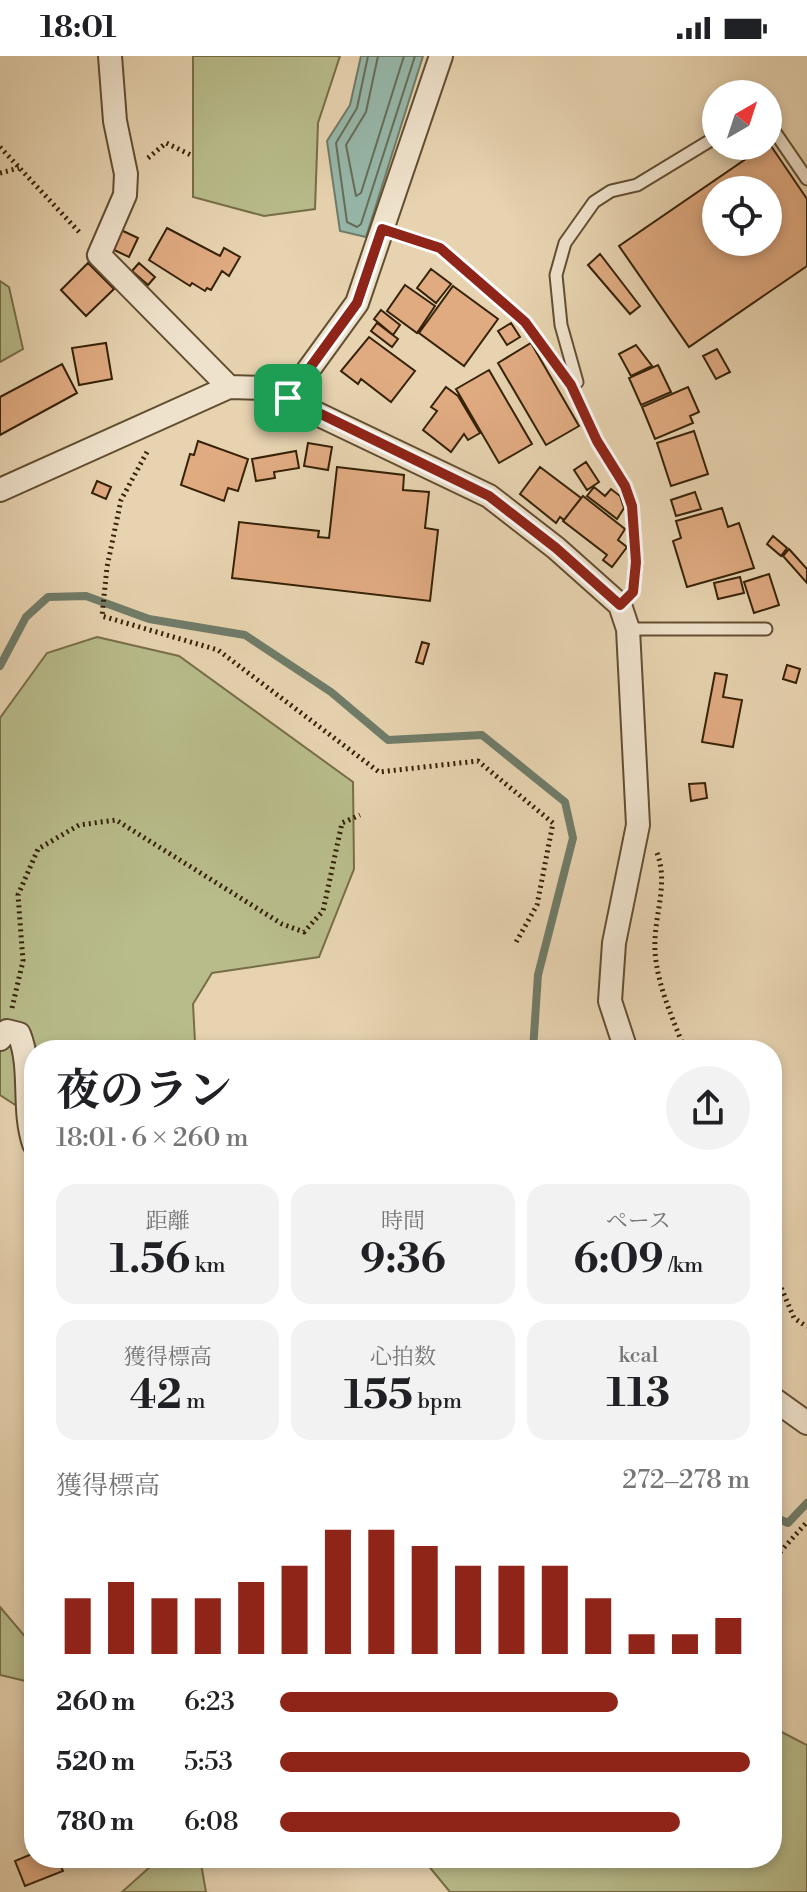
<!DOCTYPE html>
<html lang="ja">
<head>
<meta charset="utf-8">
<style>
  body { margin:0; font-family:"Libre Bodoni","Noto Serif JP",serif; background:#f2f2f2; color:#202124; height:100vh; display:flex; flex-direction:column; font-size:30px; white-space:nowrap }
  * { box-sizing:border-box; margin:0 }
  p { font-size:26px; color:#757577 }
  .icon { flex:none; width:44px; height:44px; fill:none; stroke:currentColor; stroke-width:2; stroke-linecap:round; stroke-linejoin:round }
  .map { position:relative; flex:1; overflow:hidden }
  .panel { position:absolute; left:24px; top:984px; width:758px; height:828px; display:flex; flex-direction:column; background:#fff; border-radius:32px; box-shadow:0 4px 12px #0003 }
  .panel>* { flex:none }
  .needle { width:52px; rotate:39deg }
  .fabs { position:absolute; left:702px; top:24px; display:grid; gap:16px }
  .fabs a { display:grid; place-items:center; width:80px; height:80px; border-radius:50%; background:#fff; box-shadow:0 4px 12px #0003; font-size:40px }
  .pin { position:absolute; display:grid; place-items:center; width:68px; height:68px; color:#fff; margin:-34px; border-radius:16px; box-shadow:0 4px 12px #0006 }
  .round { display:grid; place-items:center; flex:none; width:84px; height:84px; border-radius:42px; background:#f2f2f2 }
  .summary { display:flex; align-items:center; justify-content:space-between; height:136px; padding:0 32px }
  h1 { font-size:44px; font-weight:700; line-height:60px }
  .stats { display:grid; grid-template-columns:repeat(3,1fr); gap:12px; height:136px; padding:8px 32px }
  .stats div { display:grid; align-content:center; border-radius:20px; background:#f2f2f2; text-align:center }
  .stats b { font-size:40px; font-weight:700 }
  .stats small { font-size:22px; font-weight:400 }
  .stats p { font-size:22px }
  .chart { height:224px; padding:16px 32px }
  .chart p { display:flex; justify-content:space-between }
  .chart svg { width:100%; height:144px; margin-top:8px; stroke:#8f2418; stroke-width:6 }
  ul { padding:0 32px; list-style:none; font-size:26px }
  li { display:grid; grid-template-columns:128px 96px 1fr; align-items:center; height:60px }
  li i { height:20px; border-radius:10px; background:#8f2418 }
  .status { display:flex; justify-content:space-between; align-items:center; height:56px; padding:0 40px; background:#fff; direction:ltr }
  .status svg { height:22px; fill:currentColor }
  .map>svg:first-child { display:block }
  .green { fill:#b8bb8a; stroke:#776e48; stroke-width:2 }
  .water { fill:#97b8ab; stroke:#707c69; stroke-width:2 }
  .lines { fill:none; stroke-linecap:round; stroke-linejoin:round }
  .shore { stroke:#666d59; stroke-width:2 }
  .stream { stroke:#707c69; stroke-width:8 }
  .building { fill:#e1ab82; stroke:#362207; stroke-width:2; fill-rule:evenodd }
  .service-casing { stroke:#624e31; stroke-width:15 }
  .minor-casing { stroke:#624e31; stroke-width:26 }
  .path { stroke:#362207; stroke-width:5; stroke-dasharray:2 4; stroke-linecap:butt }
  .service { stroke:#efe2cc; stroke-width:11 }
  .minor { stroke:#efe2cc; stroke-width:22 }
  .route-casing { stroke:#fff; stroke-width:16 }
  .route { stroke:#8f2418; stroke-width:10 }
</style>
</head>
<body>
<div class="status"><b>18:01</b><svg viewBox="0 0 49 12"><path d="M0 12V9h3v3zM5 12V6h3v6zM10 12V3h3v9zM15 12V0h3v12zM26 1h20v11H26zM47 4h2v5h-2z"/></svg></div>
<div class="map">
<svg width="807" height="1836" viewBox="0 0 807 1836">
  <rect width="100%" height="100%" fill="#e7d3b0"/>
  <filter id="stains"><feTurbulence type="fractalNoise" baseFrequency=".0025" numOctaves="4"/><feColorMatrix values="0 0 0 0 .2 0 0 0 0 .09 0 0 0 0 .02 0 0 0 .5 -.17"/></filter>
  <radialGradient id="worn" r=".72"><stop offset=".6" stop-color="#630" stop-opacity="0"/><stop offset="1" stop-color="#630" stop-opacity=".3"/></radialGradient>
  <path class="green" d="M 193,0 L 340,0 L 318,67 L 315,153 L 264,160 L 193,141 Z
    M 0,225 L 9,231 L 23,293 L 0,306 Z
    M 97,581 L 179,600 L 353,726 L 354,813 L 319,901 L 212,917 L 193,948 L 195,986 L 187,994 L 34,994 L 34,1061 L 0,1039 L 0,662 L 47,597 Z
    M 0,1551 L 34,1591 L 34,1627 L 0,1619 Z
    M 772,1671 L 807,1689 L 807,1836 L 450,1836 L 422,1802 L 772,1802 Z
    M 160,1802 L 200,1802 L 206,1836 L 122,1836 Z"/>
  <path class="water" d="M 361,0 L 423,0 L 366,181 L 340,175 L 327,85 L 350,49 Z"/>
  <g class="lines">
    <path class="shore" d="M 368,0 L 357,52 L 336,87 L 347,166 L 357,171 L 361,168 L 415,0
      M 378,0 L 366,56 L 346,89 L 356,140 L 361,137 L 404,0"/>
    <path class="stream" d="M 0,610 L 26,561 L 48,541 L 86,540 L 149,563 L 245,579 L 331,636 L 388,684 L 482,679 L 565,746 L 573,782 L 538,919 L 533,994
      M 772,1460 L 788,1467 L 807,1447"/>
  </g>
  <path class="building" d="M 769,87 L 807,143 L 807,210 L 689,291 L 619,190 ZM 716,134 L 768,134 L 768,186 L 716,186 Z
    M 167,172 L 220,200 L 224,192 L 240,201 L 229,220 L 222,215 L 211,234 L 207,232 L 205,235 L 192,227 L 190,230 L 149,204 Z
    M 121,174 L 138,182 L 129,201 L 112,193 Z
    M 600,198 L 640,250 L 630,258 L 588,209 Z
    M 88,207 L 114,233 L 86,260 L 61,234 Z
    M 139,207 L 155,221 L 148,229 L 132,215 Z
    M 431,213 L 451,228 L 436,247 L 417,232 Z
    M 405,229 L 435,250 L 417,277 L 387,255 Z
    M 453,230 L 498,263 L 464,310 L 419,277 Z
    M 381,254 L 400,269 L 393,279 L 374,263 Z
    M 377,267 L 398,283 L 392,291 L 371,275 Z
    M 511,267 L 520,281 L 507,289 L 498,275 Z
    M 369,281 L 415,315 L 391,346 L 361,323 L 358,328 L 341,315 Z
    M 106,287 L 112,323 L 79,329 L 72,292 Z
    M 531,287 L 579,370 L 546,389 L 498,307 Z
    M 636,289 L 652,310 L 631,320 L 619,298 Z
    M 717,293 L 730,316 L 716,323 L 703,300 Z
    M 62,308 L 77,337 L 0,379 L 0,341 Z
    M 658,309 L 671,336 L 641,349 L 629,322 Z
    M 489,314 L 532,388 L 499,407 L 456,333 Z
    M 446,331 L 458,340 L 480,377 L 468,384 L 464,378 L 451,396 L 423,374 L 437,355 L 431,351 Z
    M 688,331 L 699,356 L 690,360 L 693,367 L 655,383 L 642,351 Z
    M 694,375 L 708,418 L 671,430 L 657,387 Z
    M 198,385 L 248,403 L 238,435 L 228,432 L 224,445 L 181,429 L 190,398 L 194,399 Z
    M 308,387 L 332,391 L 328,414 L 304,410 Z
    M 296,395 L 299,412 L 274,416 L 275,422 L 256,425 L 252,403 Z
    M 586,406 L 599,426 L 587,434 L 574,414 Z
    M 337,411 L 404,419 L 403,434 L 429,436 L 425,472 L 438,474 L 430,545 L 232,522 L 239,466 L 319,475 L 318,481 L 329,482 Z
    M 540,411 L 581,442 L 564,464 L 560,461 L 556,467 L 520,438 Z
    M 97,425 L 111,431 L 106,443 L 92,437 Z
    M 594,431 L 605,440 L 611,433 L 620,440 L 624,452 L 617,463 L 587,440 Z
    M 695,436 L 701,453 L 676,460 L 671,444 Z
    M 583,440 L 625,473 L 618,484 L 627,491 L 612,511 L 603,504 L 607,499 L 563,465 Z
    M 722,452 L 728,471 L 739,467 L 754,512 L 687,531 L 673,485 L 681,482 L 676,465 Z
    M 773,480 L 787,492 L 781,500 L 767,488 Z
    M 789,493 L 807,513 L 807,527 L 783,500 Z
    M 769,518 L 779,549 L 754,557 L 744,526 Z
    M 740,521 L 744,537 L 718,543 L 714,527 Z
    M 422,586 L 429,588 L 423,608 L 416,606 Z
    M 787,609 L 800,613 L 796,627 L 783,623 Z
    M 715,617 L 727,619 L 723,641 L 742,644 L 733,691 L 702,686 Z
    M 705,727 L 707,742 L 691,745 L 689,728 Z
    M 34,1797 L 34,1802 L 57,1802 L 63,1815 L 25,1830 L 15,1805 Z"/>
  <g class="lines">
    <g class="service-casing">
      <path id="service" d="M 768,66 L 807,123
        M 382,173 L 440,192 L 525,266 L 571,329 L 597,385 L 625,430 L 632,450 L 636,506 L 633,536 L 620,549
        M 571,329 L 577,326 L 561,269 L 556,219 L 565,187 L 594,146 L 611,135 L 637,129 L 716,81
        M 628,573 L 766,573"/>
    </g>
    <g class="minor-casing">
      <path id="minor" d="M 110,0 L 115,65 L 126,118 L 125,139 L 99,199 L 229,331
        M 288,342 L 357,247 L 441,0
        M 0,434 L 229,331 L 263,332 L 489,440 L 556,492 L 620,549 L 628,573 L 638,769 L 614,887 L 610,945 L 626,994
        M 0,983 L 7,975 L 19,978 C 33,1013 22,1052 34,1088
        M 772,1342 L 807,1367"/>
    </g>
    <path class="path" d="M 0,91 L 81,178
      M 148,102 L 166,87 L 193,100
      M 0,117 L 19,112
      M 147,396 L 121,444 L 107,511 L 102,560 L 218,594 L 379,716 L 478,705 L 553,767 L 537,849 L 515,888
      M 657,797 C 668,825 656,855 655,884 C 653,920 672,961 685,994
      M 12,952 L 23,905 L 18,839 L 38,793 L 79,769 L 116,764 L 282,868 L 304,876 L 323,855 L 342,767 L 360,759
      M 772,1210 L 794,1262 L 807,1271
      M 772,1505 L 807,1466"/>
    <use href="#service" class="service"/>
    <use href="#minor" class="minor"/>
  </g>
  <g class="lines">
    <g class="route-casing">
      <path id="route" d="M 382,173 L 440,192 L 525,266 L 571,329 L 597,385 L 625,430 L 632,450 L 636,506 L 633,536 L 620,549 L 556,492 L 489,440 L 288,342 L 357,247 Z"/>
    </g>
    <use href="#route" class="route"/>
  </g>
  <rect width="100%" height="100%" filter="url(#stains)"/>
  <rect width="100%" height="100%" fill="url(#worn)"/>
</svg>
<div class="fabs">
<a><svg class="needle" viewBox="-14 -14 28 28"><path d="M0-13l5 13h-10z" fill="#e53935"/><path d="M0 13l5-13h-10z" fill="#757577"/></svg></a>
<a><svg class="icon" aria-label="locate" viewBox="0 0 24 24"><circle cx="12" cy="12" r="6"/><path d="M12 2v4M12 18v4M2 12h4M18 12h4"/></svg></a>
</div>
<div class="pin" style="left:288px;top:342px;background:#1e9e55"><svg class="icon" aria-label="arrive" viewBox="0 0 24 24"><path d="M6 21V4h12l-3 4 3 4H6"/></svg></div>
<section class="panel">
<div class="summary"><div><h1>夜のラン</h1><p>18:01 · 6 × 260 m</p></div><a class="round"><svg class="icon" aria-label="share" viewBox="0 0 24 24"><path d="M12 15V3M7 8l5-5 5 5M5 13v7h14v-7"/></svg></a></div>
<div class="stats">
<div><p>距離</p><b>1.56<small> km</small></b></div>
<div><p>時間</p><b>9:36</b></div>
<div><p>ペース</p><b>6:09<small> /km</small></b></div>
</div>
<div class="stats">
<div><p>獲得標高</p><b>42<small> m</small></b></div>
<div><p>心拍数</p><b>155<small> bpm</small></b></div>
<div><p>kcal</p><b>113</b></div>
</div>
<div class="chart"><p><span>獲得標高</span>272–278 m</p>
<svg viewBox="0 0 160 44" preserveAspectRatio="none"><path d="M5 44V27M15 44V22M25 44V27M35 44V27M45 44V22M55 44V17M65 44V6M75 44V6M85 44V11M95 44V17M105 44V17M115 44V17M125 44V27M135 44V38M145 44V38M155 44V33"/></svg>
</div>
<ul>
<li><b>260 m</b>6:23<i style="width:72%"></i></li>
<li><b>520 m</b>5:53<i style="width:100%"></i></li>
<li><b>780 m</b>6:08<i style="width:85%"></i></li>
</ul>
</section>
</div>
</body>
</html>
